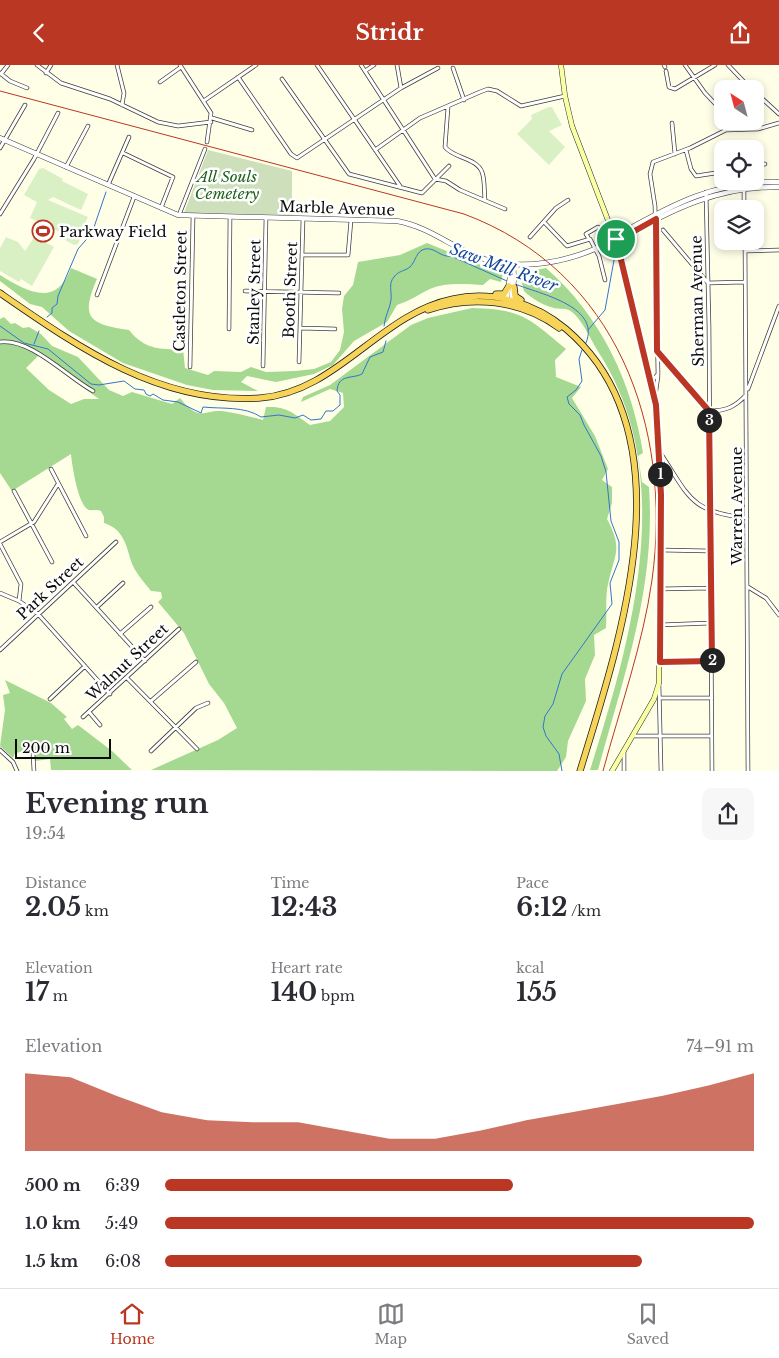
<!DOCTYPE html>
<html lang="en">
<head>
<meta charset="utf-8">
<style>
  body { margin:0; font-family:"Libre Baskerville",serif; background:#f7f7f7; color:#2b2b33; height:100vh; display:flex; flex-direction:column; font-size:19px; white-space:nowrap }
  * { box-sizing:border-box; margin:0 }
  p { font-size:16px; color:#7c7c81 }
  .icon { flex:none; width:28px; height:28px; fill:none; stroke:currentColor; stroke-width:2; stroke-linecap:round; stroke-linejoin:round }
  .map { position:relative; height:706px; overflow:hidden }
  .drawer { display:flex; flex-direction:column; background:#fff; flex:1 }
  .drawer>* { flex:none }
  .needle { width:32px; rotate:324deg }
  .tools { position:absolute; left:714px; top:15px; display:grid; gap:10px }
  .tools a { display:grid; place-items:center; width:50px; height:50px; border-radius:10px; background:#fff; box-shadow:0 2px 8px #0003; font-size:25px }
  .scale { position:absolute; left:15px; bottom:12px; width:96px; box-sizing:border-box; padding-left:5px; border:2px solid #0b0b0b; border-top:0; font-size:14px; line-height:18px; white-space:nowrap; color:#0b0b0b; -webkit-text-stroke:4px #fff; paint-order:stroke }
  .pin { position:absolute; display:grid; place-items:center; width:42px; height:42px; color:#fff; margin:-21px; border:2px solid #fff; border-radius:50%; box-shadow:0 1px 5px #0007 }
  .km { position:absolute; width:25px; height:25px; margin:-12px; border-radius:50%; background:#222; color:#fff; font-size:14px; line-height:25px; text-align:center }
  .round { display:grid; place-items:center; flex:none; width:52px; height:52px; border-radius:10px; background:#f7f7f7 }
  .headline { display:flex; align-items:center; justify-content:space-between; height:85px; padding:0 25px }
  h1 { font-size:28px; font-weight:700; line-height:38px }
  .figures { display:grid; grid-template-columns:repeat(3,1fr); gap:8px; height:85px; padding:5px 25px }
  .figures div { display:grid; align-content:center }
  .figures b { font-size:25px; font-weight:700 }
  .figures small { font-size:14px; font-weight:400 }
  .figures p { font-size:14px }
  .chart { height:140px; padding:10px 25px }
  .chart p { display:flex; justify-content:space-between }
  .chart svg { width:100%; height:90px; margin-top:5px; fill:#ba3723; opacity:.7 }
  ul { padding:0 25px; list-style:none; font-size:16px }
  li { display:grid; grid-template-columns:80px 60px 1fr; align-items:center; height:38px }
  li i { height:12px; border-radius:6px; background:#ba3723 }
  header { display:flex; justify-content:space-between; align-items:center; height:65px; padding:0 25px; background:#ba3723; color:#fff; font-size:22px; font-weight:700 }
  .dock { display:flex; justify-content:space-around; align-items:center; height:70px; border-top:1px solid #e1e1e2; background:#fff; font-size:14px; color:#7c7c81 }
  .dock a { display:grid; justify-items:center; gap:2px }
  .dock .current { color:#ba3723 }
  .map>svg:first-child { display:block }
  .forest { fill:#a5d992; fill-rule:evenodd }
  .cemetery { fill:#cddfbb }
  .pitch { fill:#d9f0c5 }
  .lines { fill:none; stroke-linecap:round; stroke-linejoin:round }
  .stream { stroke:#3474cd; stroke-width:1 }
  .minor-casing { stroke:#3e3e3e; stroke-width:4.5 }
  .tertiary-casing { stroke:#3e3e3e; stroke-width:5.5 }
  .secondary-casing { stroke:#2d2d2d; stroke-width:5.5 }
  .trunk-casing { stroke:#1c1c1c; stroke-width:7 }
  .minor { stroke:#fff; stroke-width:3 }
  .tertiary { stroke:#fff; stroke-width:4.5 }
  .secondary { stroke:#f9ffa3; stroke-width:4.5 }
  .trunk { stroke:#f7d457; stroke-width:5.5 }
  .rail { stroke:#ba3723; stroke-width:1 }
  .route-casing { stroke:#fff; stroke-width:10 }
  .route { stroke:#ba3723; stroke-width:6 }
  .labels { text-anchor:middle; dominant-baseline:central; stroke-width:5; stroke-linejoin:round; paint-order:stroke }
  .park-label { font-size:15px; font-style:italic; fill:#1e621c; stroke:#fff }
  .street-label { font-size:15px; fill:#0b0b0b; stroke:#fff }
  .poi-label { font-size:15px; fill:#0b0b0b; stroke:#fff; text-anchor:start }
  .water-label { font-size:16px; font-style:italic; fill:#15489c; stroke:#fff }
</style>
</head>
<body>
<header><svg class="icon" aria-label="back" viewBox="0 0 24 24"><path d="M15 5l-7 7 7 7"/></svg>Stridr<svg class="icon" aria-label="share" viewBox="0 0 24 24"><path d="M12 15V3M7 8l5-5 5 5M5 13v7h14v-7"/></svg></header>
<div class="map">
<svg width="779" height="706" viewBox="0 0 779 706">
  <rect width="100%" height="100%" fill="#ffffe8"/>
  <path class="forest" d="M 427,178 L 503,209 L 501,217 L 490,214 L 483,220 C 467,219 445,217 430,224 C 419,229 410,236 397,240 L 387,257 L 354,276 L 333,300 L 314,309 L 276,317 L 247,311 L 241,317 L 258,326 L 213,325 L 187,320 L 123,298 L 69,266 L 42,242 L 30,239 L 0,216 L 0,210 C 28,227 56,243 71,203 L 97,214 C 80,253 89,259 129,265 C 144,284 160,285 183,284 L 185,303 L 208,310 L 214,306 L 241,307 L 251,302 L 266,307 L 295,306 L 314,304 L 331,297 L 340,285 L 344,267 L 342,244 L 344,231 L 353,220 L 358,197 L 400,190 Z
    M 546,203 C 601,251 632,317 643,388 L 638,391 L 642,417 L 649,422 C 656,522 624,610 598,705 L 590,705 C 631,576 679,412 599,288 C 591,275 583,256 572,247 C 566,242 559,245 554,243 C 543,240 532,234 524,226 L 520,211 L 525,207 Z
    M 472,243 C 522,244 530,254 566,284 L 555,295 L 556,312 L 581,322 L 572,333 L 595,371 L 608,404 L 602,415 L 612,422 L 612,438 L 607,454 C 623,484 615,488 608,519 C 605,532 607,549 606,563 L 594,570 L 595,590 L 585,614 L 586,636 L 568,676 L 566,692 L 557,706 L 151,705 L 218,675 L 237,663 L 224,638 L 209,619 L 184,568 L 158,537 L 162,533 L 161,527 L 151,526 C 144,517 134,506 131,496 C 126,479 123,464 104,458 L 104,452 L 101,446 C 96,444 94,446 89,445 C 78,441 72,400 71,389 L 12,426 L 0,408 L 0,254 L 4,252 L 11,259 L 15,258 L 23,263 L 29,262 L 41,269 L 52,281 L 78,292 L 109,325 L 123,331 L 132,327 L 172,339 L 180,333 C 202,360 203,342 228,347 C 240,349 252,352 263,355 L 266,342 C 287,341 293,348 310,360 L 330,356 L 344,342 L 343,328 L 330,324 L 301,337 L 303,332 L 330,320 L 411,260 L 428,253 ZM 39,290 L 99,334 L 84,334 L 71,339 L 49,325 L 26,303 Z
    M 5,615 L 51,638 L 67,652 L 64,654 L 72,664 L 78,660 L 112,686 L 132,705 L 51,705 L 50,694 L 35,696 L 35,685 L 15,688 L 13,693 L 0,681 L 5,645 L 3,630 L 10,628 Z"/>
  <path class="cemetery" d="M 208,85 L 292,106 L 292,150 L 184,148 Z"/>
  <path class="pitch" d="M 549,42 L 552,42 L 562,60 L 549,66 L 565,82 L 549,100 L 517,69 L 532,54 L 531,50 Z
    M 43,103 L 63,114 L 62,116 L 88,129 L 81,145 L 53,132 L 48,135 L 88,152 L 84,160 L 86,161 L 78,179 L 74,180 L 58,171 L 60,167 L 30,153 L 37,137 L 24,130 L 39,104 Z
    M 35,171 L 54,182 L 32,221 L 21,214 L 19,217 L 0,206 L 0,183 L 6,172 L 18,177 L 25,186 Z"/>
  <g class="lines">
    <path class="stream" d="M 515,219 C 540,229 606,242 584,282
      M 47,252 L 52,248 L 52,243 L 57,239 L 58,231 L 78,184 L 92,168 L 106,127
      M 0,261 L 24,278 L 48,284 L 91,319 L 99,320 L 124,316 L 135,324 L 144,325 L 146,329 L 150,331 L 153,329 L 163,335 L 178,337 L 201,348 L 203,342 C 221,344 245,341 261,352 L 279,350 L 295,353 L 303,350 L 311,355 L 321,354 L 326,346 L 333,346 L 340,340 L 340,330 L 337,326 C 338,309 352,314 362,309 L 370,292 L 383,287 L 386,276
      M 384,261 C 385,251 390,243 391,235 C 392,226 388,219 394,212 C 398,206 405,206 410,202 C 416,196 416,186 425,184 C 435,182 441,193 451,191 L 507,216
      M 588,265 L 605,245 L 616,184
      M 34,279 L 39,266
      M 562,706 L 559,689 L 546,671 L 543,662 L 545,651 L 553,639 L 562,609 L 612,539 L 610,518 L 619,495 L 619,477 L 611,456 L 606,407 L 601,391 L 584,360 L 580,350 L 569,339 L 567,332 L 576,325 L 582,316 L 579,294 L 582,285"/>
    <g class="minor-casing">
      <path id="minor" d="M 37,0 L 61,18 L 110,34 L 158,57 L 178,61 L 211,57
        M 117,0 L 124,28 L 122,40
        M 180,0 L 211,48 L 207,77
        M 317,0 L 400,121
        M 361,0 L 435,114 L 446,116 L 460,125 L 505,144
        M 397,0 L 401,23
        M 664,0 L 665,2
        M 685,0 L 705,28 L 722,46
        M 728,0 L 751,24
        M 453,3 L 464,35
        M 365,6 L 374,0
        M 666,6 L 669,22 L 675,24 L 715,0
        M 0,8 L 10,16 L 27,23
        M 46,8 L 51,0
        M 1,9 L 8,0
        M 238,12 L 291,89 L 297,93 L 401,23 L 438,3
        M 282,14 L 349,109 L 422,128 L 449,101
        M 160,17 L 181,2
        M 755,27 L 779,49
        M 205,35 L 256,0
        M 448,42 L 445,82 C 453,93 477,93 482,107 C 485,115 484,126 485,135
        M 212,53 L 252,65
        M 733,56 L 740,64
        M 672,58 L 675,89
        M 0,83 L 25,40
        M 375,85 L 420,53 L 480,27 L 488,24 L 497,26 L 521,41 L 565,31
        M 686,85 L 691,104 L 696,111 L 722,107
        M 123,88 L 173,112 L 161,143
        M 755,101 L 765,99
        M 66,102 L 88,61
        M 108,120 L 129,72
        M 744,124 L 744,144
        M 706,127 L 709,262 L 712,706
        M 0,149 L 34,94 L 58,48
        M 179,150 L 205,84
        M 544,157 L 567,181 L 590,174 L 599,191 L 605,215
        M 663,165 L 708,218 L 744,217
        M 530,172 L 556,143 L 568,135
        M 589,174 L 586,169 L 598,162
        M 745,176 L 748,706
        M 745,186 L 779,185
        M 303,190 L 348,190 L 351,155
        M 245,226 L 339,228
        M 97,230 L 134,132
        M 301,263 L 335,264
        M 229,264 L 230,152
        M 0,277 C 31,273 67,312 93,326
        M 658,286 L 709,346 C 726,346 735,342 746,330
        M 299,297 L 303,154
        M 263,301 L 266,153
        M 190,302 L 193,152
        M 652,316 L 658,309 L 655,141 L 650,109 L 653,97 L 690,83 L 726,65 L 758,64 L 779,58
        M 748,324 L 779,241
        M 655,332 L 658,311
        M 659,386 C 689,430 688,447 747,453
        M 51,404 L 86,471
        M 14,426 L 52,497
        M 0,477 L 34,457 L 58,419
        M 0,479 L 21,519 L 19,536
        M 661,485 L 710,486
        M 73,517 L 145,596
        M 748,522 L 766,533 L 779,550
        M 659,524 L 711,523
        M 0,528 L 19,536 L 38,549 L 110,629
        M 97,542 L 123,518
        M 659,560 L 711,558
        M 120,569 L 151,542
        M 0,585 L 116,477
        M 660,597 L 712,596
        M 127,613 L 197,684
        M 659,621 L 661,706
        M 660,633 L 712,633
        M 50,634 L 85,601
        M 151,636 L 196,597
        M 89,647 L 100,660
        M 83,652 L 179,564
        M 632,671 L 712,671
        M 0,685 L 13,697 L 17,706
        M 151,686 L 196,643 L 208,638
        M 624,686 L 624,706
        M 33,689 L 34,706"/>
    </g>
    <g class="tertiary-casing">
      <path id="tertiary" d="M 0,73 L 178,150 L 397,156 C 425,161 445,177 471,189 C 517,210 573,197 616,174 L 622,173 C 672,144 720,121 779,122
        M 616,174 L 620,169 C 673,139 716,116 779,117
        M 497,198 L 506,204 L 509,209
        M 506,237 L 512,200
        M 511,237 L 514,214 L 513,199"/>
    </g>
    <g class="secondary-casing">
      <path id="secondary" d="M 561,0 L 565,31 L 572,61 L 619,184 L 656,335 L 661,430 L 659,618 L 654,634 L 612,706"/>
    </g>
    <g class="trunk-casing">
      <path id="trunk" d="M 514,222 L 515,231 L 521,235
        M 0,228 C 78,282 160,340 260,333 C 338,327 379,249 453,234 C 493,225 535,238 566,264 C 691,370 620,576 580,706
        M 496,229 L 504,229 L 509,221
        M 428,245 C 472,230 521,235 559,263"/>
    </g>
    <use href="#minor" class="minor"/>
    <use href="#tertiary" class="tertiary"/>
    <use href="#secondary" class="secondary"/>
    <use href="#trunk" class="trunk"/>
    <path class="rail" d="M 0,26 L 464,149 C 617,206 673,362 652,515 C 643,579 620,643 603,706"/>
  </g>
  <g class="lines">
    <g class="route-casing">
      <path id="route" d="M 656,154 L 657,286 L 709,346 L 712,596 L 660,597 L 661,430 L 656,340 L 616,174 L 622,173 Z"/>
    </g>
    <use href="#route" class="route"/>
  </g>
  <defs>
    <g id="stadium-ring" transform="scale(1.125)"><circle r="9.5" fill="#fff" stroke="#ba3723" stroke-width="1.5"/><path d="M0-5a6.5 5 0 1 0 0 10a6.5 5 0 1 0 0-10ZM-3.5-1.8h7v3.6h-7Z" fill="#ba3723"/></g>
  </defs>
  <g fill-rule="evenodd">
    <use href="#stadium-ring" x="43" y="166"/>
  </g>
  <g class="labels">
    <g class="park-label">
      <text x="227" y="111">All Souls<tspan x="227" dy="17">Cemetery</tspan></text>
    </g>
    <g class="street-label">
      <text transform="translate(337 143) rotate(2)">Marble Avenue</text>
      <text transform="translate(290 225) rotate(-88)">Booth Street</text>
      <text transform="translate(180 226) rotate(-89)">Castleton Street</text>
      <text transform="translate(254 227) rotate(-89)">Stanley Street</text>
      <text transform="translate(697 236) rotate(-91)">Sherman Avenue</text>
      <text transform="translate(736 441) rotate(-90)">Warren Avenue</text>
      <text transform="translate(50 523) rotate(-43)">Park Street</text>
      <text transform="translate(127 597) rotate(-43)">Walnut Street</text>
    </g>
    <g class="poi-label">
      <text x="59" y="166">Parkway Field</text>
    </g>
    <g class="water-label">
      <text transform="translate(504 202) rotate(20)">Saw Mill River</text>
    </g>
  </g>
</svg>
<div class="tools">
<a><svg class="needle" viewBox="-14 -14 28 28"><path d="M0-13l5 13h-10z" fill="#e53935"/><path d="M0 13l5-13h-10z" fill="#7c7c81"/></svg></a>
<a><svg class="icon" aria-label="locate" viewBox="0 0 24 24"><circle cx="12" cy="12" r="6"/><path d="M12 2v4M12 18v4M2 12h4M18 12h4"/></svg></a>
<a><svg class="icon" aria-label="layers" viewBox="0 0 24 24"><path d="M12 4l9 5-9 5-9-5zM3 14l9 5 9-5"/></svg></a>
</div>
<div class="scale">200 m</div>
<div class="pin" style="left:616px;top:174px;background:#1e9e55"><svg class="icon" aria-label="arrive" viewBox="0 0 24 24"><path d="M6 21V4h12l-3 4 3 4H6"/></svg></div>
<b class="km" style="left:660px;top:409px">1</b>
<b class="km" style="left:712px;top:595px">2</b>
<b class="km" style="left:709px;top:355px">3</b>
</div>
<section class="drawer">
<div class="headline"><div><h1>Evening run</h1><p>19:54</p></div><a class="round"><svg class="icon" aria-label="share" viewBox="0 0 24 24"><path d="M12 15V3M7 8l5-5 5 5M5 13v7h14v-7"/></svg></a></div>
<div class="figures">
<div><p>Distance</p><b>2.05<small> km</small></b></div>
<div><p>Time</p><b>12:43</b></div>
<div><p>Pace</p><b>6:12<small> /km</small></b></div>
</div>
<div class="figures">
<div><p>Elevation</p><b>17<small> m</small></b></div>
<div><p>Heart rate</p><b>140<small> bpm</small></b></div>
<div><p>kcal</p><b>155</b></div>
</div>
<div class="chart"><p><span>Elevation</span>74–91 m</p>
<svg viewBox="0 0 160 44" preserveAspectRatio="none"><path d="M0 44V6L10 8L20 17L30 25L40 29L50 30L60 30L70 34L80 38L90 38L100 34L110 29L120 25L130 21L140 17L150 12L160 6V44z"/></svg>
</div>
<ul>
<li><b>500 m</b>6:39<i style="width:59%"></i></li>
<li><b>1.0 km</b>5:49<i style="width:100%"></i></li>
<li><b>1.5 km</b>6:08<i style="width:81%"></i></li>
</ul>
</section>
<nav class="dock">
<a class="current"><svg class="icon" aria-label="home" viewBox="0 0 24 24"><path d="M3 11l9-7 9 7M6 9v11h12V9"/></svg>Home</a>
<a><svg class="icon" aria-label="map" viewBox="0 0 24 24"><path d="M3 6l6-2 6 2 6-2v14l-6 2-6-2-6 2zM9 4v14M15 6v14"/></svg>Map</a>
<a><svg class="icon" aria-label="saved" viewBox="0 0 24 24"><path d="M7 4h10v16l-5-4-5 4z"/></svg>Saved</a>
</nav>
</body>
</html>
